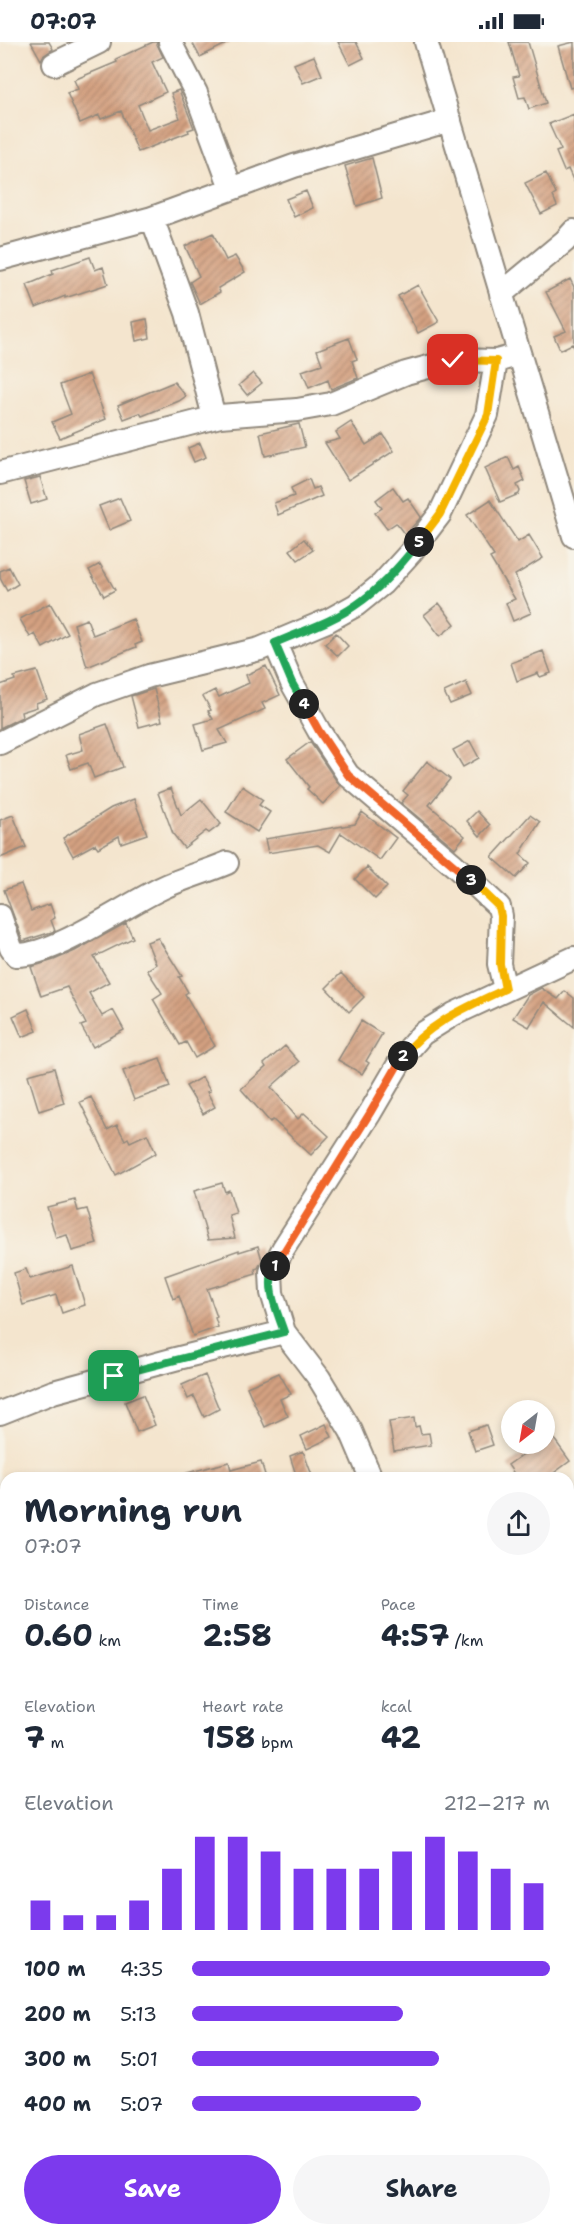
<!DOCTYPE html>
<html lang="en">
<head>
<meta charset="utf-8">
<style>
  body { margin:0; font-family:"Shantell Sans",sans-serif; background:#f6f6f7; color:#1f2937; height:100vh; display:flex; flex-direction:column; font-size:22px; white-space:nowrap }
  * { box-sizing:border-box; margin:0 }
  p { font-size:20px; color:#747a83 }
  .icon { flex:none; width:33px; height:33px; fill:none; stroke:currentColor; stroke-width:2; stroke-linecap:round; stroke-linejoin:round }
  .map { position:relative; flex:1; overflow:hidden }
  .side { position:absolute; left:0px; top:1430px; width:574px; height:764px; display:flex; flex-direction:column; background:#fff; border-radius:18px 18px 0 0; box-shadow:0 3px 9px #0003 }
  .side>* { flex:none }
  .needle { width:39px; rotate:211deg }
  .buttons { position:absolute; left:501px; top:1358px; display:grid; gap:12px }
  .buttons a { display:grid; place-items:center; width:54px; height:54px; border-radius:50%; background:#fff; box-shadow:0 3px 9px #0003; font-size:30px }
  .pin { position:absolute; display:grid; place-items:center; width:51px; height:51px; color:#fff; margin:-26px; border-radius:12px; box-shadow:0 3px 9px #0006 }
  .km { position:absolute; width:30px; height:30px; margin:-15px; border-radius:50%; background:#222; color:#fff; font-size:16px; line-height:30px; text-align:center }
  .round { display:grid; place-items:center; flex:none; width:63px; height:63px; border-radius:32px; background:#f6f6f7 }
  .overview { display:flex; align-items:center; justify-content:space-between; height:102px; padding:0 24px }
  h1 { font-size:33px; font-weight:700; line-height:45px }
  .figures { display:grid; grid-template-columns:repeat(3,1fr); gap:9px; height:102px; padding:6px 24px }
  .figures div { display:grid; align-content:center }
  .figures b { font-size:30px; font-weight:700 }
  .figures small { font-size:16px; font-weight:400 }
  .figures p { font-size:16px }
  .chart { height:168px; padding:12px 24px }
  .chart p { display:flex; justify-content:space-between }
  .chart svg { width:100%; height:108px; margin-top:6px; stroke:#7c3aed; stroke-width:6 }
  .action { display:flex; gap:12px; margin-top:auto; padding:12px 24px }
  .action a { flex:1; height:69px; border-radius:36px; background:#7c3aed; color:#fff; font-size:24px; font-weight:700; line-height:69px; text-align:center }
  .action a+a { background:#f6f6f7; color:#1f2937 }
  ul { padding:0 24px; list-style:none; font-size:20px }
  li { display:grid; grid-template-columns:96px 72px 1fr; align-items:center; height:45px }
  li i { height:15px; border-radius:8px; background:#7c3aed }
  .status { display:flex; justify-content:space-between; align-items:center; height:42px; padding:0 30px; background:#fff; direction:ltr }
  .status svg { height:16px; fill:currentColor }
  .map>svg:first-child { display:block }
  .building { fill:url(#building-hatch) }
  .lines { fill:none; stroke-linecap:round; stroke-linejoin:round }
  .minor-casing { stroke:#90887c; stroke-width:26 }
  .minor { stroke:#fff; stroke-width:22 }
  .split-1-casing { stroke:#fff; stroke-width:12 }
  .split-2-casing { stroke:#fff; stroke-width:12 }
  .split-3-casing { stroke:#fff; stroke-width:12 }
  .split-4-casing { stroke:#fff; stroke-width:12 }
  .split-5-casing { stroke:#fff; stroke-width:12 }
  .split-6-casing { stroke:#fff; stroke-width:12 }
  .split-1 { stroke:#22a559; stroke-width:8 }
  .split-2 { stroke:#f0652b; stroke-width:8 }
  .split-3 { stroke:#f5b400; stroke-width:8 }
  .split-4 { stroke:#f0652b; stroke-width:8 }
  .split-5 { stroke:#22a559; stroke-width:8 }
  .split-6 { stroke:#f5b400; stroke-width:8 }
</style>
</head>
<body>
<div class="status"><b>07:07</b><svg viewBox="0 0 49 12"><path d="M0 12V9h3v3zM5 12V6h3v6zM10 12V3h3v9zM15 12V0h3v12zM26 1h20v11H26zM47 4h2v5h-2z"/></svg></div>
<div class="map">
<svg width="574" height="2192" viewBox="0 0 574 2192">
  <defs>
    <pattern id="building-hatch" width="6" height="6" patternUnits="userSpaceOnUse" patternTransform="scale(1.5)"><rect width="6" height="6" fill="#d4a181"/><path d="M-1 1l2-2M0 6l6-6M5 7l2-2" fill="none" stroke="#ac836a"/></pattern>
  </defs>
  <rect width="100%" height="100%" fill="#f7f3e8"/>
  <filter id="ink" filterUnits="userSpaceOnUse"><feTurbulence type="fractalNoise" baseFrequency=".0167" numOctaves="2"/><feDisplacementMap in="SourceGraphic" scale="12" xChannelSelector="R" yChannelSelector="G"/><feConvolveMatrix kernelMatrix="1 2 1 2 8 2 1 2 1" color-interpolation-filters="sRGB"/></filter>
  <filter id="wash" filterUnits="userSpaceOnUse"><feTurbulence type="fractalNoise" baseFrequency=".008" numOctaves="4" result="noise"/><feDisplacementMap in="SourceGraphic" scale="24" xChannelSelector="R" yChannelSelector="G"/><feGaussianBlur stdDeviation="1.35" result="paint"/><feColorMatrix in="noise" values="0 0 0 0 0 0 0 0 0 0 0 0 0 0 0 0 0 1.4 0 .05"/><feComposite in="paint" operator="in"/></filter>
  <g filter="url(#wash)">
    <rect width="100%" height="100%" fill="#f4e5ce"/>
    <g id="blocks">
      <path class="building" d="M 31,0 L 49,0 L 53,7 L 43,14 L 41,18 Z
        M 153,0 L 156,0 L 163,15 L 152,20 L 166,50 L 138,63 L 148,88 L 180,76 L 171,51 L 179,48 L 194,86 L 188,88 L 189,90 L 138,110 L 121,69 L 101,77 L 99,73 L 80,81 L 67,51 L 78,47 L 74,38 L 117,20 L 116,17 Z
        M 192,0 L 230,0 L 200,15 Z
        M 338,0 L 356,0 L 364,16 L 350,23 Z
        M 509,0 L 528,0 L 546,61 L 529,67 L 525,55 L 519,56 L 513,35 L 519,34 Z
        M 574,0 L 574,45 L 570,46 L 558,4 Z
        M 314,14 L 322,33 L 303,41 L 294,22 Z
        M 574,72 L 574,140 L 568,127 L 564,129 L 556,110 L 561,108 L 549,82 Z
        M 372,116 L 382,156 L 357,164 L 345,124 Z
        M 546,131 L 556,152 L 553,154 L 557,164 L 541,172 L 525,141 Z
        M 306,149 L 313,166 L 294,175 L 286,157 Z
        M 213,191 L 226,218 L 235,214 L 245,230 L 218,246 L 220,250 L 200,262 L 190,240 L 199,234 L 185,204 Z
        M 90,215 L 95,228 L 103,225 L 108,242 L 65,256 L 65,254 L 36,266 L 27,243 L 53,232 L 52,228 Z
        M 570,237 L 574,245 L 574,305 L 572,302 L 560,308 L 554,294 L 566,289 L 546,250 Z
        M 418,243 L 439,280 L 418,291 L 398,254 Z
        M 147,277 L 150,296 L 136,299 L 133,280 Z
        M 349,296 L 357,317 L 352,319 L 358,336 L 331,347 L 328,338 L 309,346 L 302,329 L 322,322 L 317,308 Z
        M 253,331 L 262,341 L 247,353 L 239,343 Z
        M 89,332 L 106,377 L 60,396 L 52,380 L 71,372 L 60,343 Z
        M 174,340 L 186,354 L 179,359 L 142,374 L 140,371 L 124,377 L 118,363 Z
        M 351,380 L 366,403 L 383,392 L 394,409 L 348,438 L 325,401 L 340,397 L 336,390 Z
        M 299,382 L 305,405 L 265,414 L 260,391 Z
        M 200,401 L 206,415 L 194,420 L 188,406 Z
        M 508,415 L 514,428 L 519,425 L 525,439 L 517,443 L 520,449 L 519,452 L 500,460 L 485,426 Z
        M 40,435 L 47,457 L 31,462 L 24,439 Z
        M 309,437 L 313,447 L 318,445 L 322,454 L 278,473 L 274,461 L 294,454 L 291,446 Z
        M 393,445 L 403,459 L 408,456 L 421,475 L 405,493 L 396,481 L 387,487 L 375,471 L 382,466 L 376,458 Z
        M 120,456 L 130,479 L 109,488 L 99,464 Z
        M 490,458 L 518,500 L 529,493 L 543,516 L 515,533 L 531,571 L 513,579 L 506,561 L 515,557 L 490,516 L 494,514 L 467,473 Z
        M 304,497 L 313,508 L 298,518 L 290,508 Z
        M 100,522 L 115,548 L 104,554 L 89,528 Z
        M 9,525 L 18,542 L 7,549 L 0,536 L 0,529 Z
        M 50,561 L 68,592 L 43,606 L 35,592 L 30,595 L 20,577 Z
        M 439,561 L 455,582 L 440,594 L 424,573 Z
        M 87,577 L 93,593 L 133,577 L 142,600 L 135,603 L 136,605 L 87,625 L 74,582 Z
        M 336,591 L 348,604 L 338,614 L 325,602 Z
        M 543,609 L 551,631 L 540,635 L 538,631 L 517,639 L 511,621 Z
        M 266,624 L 280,653 L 262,661 L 265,667 L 219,688 L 227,701 L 203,708 L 195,682 L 213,677 L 208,669 L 211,668 L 203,654 L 215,648 L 219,655 L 249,641 L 246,633 Z
        M 37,629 L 47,657 L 36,661 L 37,665 L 21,670 L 22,675 L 0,686 L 0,643 L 15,638 L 14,635 Z
        M 466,640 L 472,653 L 450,662 L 444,650 Z
        M 154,647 L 162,679 L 139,685 L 131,654 Z
        M 107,682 L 123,725 L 94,736 L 88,721 L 71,727 L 66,713 L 83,708 L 79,692 Z
        M 470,699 L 479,716 L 463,725 L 453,708 Z
        M 310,700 L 340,744 L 323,762 L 307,747 L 309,745 L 287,717 Z
        M 427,719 L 450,737 L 429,763 L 465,794 L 455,806 L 401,761 L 408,753 L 403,749 Z
        M 242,744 L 263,758 L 259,763 L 270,770 L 257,790 L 226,770 Z
        M 171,746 L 181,773 L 201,757 L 221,782 L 209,791 L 206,789 L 184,806 L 173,792 L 158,751 Z
        M 134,757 L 147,792 L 121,801 L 119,794 L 98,806 L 95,802 L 73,814 L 63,796 L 111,766 Z
        M 477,769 L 490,783 L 480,794 L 467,779 Z
        M 362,770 L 396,796 L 380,818 L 341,791 L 330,810 L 318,803 L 268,811 L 265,797 L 355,782 Z
        M 13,773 L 26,805 L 0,816 L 0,778 Z
        M 530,773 L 540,780 L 520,812 L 530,821 L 516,836 L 492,815 Z
        M 367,825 L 387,845 L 375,857 L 355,837 Z
        M 21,842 L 31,869 L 50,862 L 55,876 L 51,878 L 55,889 L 23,899 L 4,848 Z
        M 126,881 L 133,896 L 94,915 L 109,940 L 89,951 L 102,974 L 113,968 L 124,988 L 93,1005 L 81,984 L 86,982 L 67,945 L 41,954 L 31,925 L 54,918 L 75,909 Z
        M 158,896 L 182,934 L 179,935 L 188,950 L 185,952 L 215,1004 L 195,1016 L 186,1000 L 180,1003 L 153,957 L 162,951 L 147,928 L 156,922 L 147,900 Z
        M 341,931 L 364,955 L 349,970 L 326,946 Z
        M 541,946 L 558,957 L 565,949 L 574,956 L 574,985 L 544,960 L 529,985 L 513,976 L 528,953 Z
        M 28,967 L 37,989 L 22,995 L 13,974 Z
        M 361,979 L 382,992 L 366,1019 L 369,1021 L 362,1032 L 338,1018 Z
        M 285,1004 L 299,1020 L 271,1045 L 298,1077 L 304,1071 L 329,1094 L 311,1113 L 273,1078 L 270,1080 L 241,1047 L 266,1025 L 264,1022 Z
        M 160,1016 L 170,1045 L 134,1058 L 123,1029 Z
        M 54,1026 L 64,1061 L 39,1069 L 28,1033 Z
        M 202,1035 L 210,1049 L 207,1050 L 215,1065 L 203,1072 L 186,1044 Z
        M 91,1055 L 107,1088 L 117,1083 L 125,1098 L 128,1096 L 130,1100 L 147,1092 L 156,1111 L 116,1133 L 80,1060 Z
        M 222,1141 L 225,1150 L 229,1148 L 236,1171 L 229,1173 L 235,1196 L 208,1198 L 194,1149 Z
        M 75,1158 L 78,1169 L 87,1167 L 97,1202 L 72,1209 L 67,1193 L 56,1196 L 47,1165 Z
        M 258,1204 L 262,1218 L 258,1226 L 255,1227 L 256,1232 L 207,1247 L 217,1275 L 215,1276 L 218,1285 L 193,1294 L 179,1254 L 173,1257 L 165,1234 L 239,1208 L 239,1210 Z
        M 73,1224 L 85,1263 L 62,1271 L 56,1253 L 23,1263 L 14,1231 L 26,1227 L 30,1237 Z
        M 279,1331 L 291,1352 L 280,1357 L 288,1374 L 265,1385 L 247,1345 Z
        M 205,1333 L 219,1367 L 204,1375 L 194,1354 L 188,1357 L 182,1343 Z
        M 143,1353 L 155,1383 L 137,1390 L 125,1360 Z
        M 414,1376 L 415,1385 L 419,1384 L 421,1392 L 429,1391 L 431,1403 L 394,1409 L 389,1380 Z
        M 326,1382 L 332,1395 L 307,1407 L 301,1394 Z
        M 486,1383 L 493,1403 L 475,1409 L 468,1389 Z
        M 544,1383 L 570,1419 L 547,1436 L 517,1436 L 508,1423 L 539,1401 L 544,1401 Z
        M 303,1409 L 313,1436 L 297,1436 L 290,1414 Z
        M 229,1420 L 231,1428 L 261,1420 L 266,1436 L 188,1436 L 187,1431 Z"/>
    </g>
  </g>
  <g filter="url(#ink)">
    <use href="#blocks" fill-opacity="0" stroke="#90887c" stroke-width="1.5"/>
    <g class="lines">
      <g class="minor-casing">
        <path id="minor" d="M 170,0 L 196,51 L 231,146
          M 426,0 L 574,494
          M 54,22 L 99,0
          M 152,176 L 187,271 L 214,375
          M 0,217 L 152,176 L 294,124 L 450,78
          M 501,252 L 565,199 L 574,189
          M 0,431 L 220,374 L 297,368 L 331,362 L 406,331 L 454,318 L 496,319 L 518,313
          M 275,601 L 292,641 L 319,689 L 348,733 L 454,823 L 499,865 L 501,874 L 499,922 L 505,947
          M 0,701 L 97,652 L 149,634 L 260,607 L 329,578 L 356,563 L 382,542 L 411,510 L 440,472 L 487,373 L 496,319
          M 0,874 L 11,906 L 16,913 C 55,914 125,863 162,846 C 183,836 206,830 227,821
          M 0,1371 L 53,1350 L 175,1317 L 284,1290
          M 371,1436 L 351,1389 L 319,1336 L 284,1290 L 272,1251 L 271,1230 L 283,1207 L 370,1071 L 404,1013 L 422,992 L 454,972 L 574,916
          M 0,1807 L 6,1831
          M 568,1855 L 574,1854
          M 0,1922 L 6,1920
          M 568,2023 L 574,2022
          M 568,2168 L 574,2166
          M 94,2187 L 95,2192
          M 354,2187 L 357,2192
          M 513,2187 L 514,2192"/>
      </g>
      <use href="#minor" class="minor"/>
    </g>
  </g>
  <g class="lines" filter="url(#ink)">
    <g class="split-1-casing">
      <path id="split-1" d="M 114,1334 L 284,1290 C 278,1271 264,1244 275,1224"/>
    </g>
    <g class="split-2-casing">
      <path id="split-2" d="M 275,1224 L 370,1071 L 403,1014"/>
    </g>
    <g class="split-3-casing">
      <path id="split-3" d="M 403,1014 C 429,980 468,965 505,947 L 500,922 L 501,874 L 499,865 L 471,838"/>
    </g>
    <g class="split-4-casing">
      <path id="split-4" d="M 304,662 L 319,689 L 348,733 L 471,838"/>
    </g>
    <g class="split-5-casing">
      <path id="split-5" d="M 304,662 L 292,641 L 275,601 C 302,589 332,580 356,563 C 380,547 401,523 419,500"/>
    </g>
    <g class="split-6-casing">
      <path id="split-6" d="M 419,500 L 440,472 L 488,373 L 496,319 L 453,318"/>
    </g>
    <use href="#split-1" class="split-1"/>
    <use href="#split-2" class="split-2"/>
    <use href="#split-3" class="split-3"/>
    <use href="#split-4" class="split-4"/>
    <use href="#split-5" class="split-5"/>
    <use href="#split-6" class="split-6"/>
  </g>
</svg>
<div class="buttons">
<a><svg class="needle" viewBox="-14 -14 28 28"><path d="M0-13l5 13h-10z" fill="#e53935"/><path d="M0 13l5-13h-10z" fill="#747a83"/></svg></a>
</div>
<div class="pin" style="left:114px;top:1334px;background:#1e9e55"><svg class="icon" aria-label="arrive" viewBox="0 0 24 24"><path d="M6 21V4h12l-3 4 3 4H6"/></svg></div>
<div class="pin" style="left:453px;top:318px;background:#d93025"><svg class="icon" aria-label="check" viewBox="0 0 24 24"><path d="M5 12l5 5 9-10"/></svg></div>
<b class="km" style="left:275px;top:1224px">1</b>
<b class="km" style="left:403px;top:1014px">2</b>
<b class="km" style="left:471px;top:838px">3</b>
<b class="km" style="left:304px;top:662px">4</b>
<b class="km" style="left:419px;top:500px">5</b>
<section class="side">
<div class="overview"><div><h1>Morning run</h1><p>07:07</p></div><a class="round"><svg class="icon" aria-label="share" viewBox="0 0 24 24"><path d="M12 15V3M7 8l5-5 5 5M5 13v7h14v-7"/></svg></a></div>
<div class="figures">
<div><p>Distance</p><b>0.60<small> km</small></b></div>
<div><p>Time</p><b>2:58</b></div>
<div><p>Pace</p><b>4:57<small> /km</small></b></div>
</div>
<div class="figures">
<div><p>Elevation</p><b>7<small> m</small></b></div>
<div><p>Heart rate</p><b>158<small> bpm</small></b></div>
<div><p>kcal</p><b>42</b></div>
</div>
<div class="chart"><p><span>Elevation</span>212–217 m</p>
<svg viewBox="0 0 160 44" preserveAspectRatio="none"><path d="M5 44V32M15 44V38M25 44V38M35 44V32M45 44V19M55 44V6M65 44V6M75 44V12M85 44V19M95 44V19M105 44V19M115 44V12M125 44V6M135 44V12M145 44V19M155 44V25"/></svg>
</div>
<ul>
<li><b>100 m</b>4:35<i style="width:100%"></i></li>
<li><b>200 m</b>5:13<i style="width:59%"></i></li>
<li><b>300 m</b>5:01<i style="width:69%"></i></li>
<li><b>400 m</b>5:07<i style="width:64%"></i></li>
</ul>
<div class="action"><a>Save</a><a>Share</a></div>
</section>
</div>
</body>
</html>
